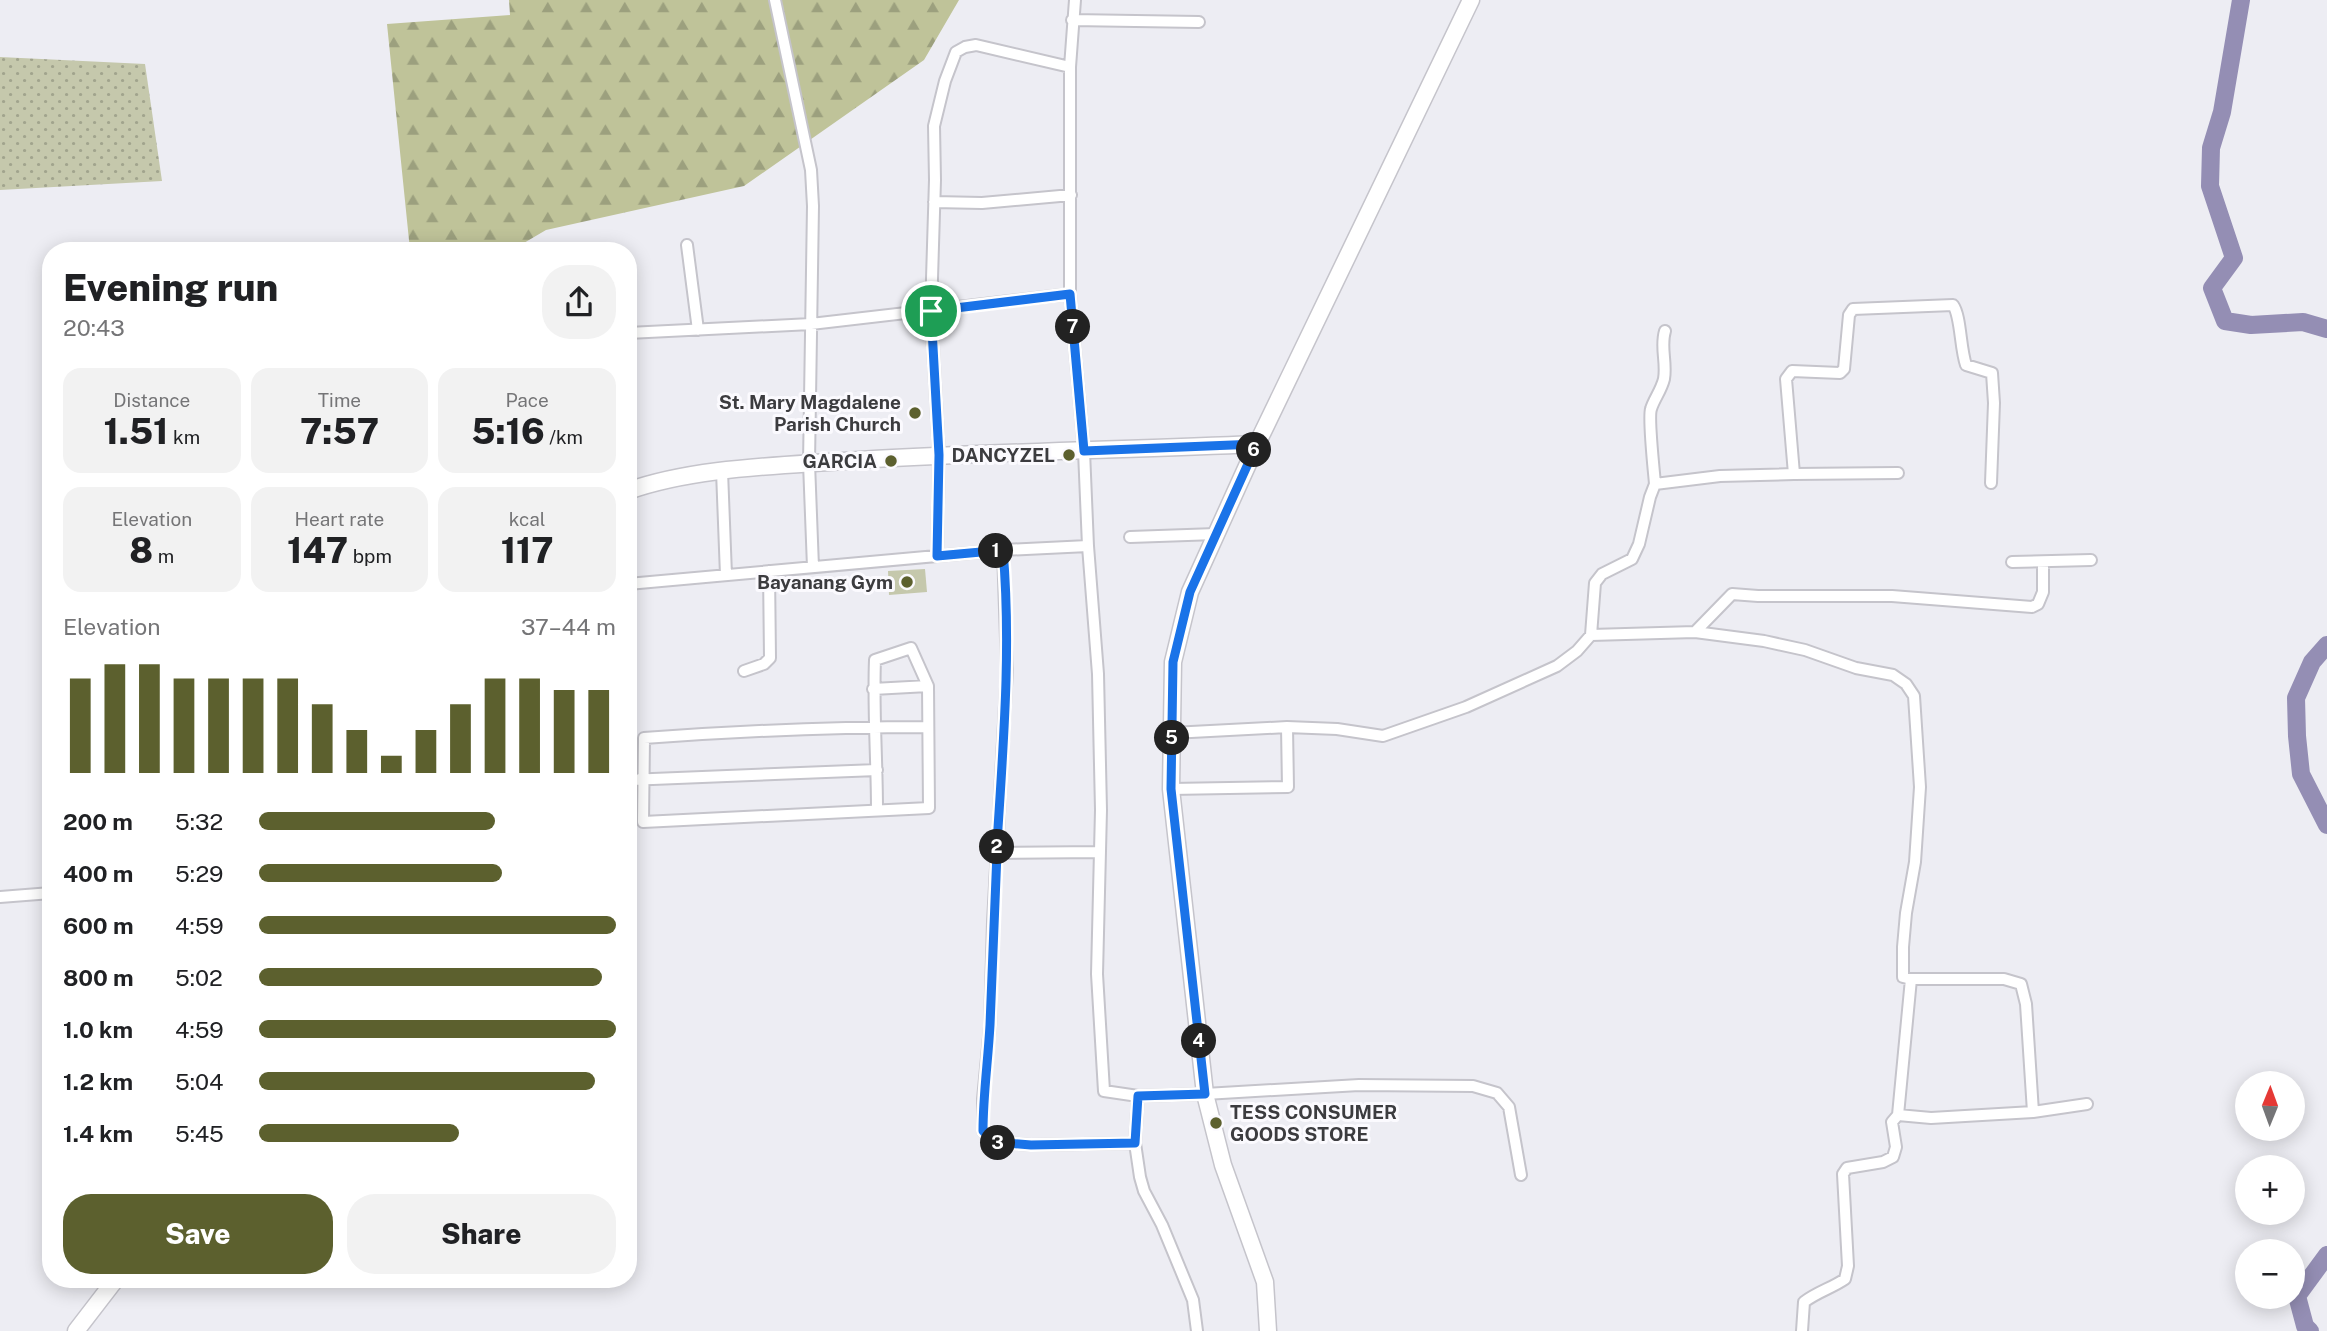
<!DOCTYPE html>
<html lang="en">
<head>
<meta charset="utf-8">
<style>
  body { margin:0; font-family:"Public Sans",sans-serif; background:#f2f2f2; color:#202124; height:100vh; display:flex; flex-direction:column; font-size:26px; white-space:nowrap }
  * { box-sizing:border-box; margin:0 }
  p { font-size:23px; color:#757577 }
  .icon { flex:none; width:38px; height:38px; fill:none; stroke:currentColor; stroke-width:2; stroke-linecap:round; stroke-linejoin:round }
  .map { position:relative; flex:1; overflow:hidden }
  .sheet { position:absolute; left:42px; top:242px; width:595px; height:1046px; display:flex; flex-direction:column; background:#fff; border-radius:28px; box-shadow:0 4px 18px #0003 }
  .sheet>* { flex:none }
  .needle { width:46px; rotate:1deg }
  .buttons { position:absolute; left:2235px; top:1071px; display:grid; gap:14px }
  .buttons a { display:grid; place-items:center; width:70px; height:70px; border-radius:50%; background:#fff; box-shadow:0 4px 18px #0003; font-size:35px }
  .pin { position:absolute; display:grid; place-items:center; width:60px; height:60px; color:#fff; margin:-30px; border:4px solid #fff; border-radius:50%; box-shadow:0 2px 7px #0007 }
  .km { position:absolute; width:35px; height:35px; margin:-18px; border-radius:50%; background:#222; color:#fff; font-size:19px; line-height:35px; text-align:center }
  .round { display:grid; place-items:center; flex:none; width:74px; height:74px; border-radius:28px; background:#f2f2f2 }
  .summary { display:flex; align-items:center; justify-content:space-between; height:119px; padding:0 21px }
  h1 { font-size:38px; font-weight:800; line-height:52px }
  .metrics { display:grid; grid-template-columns:repeat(3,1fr); gap:10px; height:119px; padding:7px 21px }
  .metrics div { display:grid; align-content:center; border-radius:18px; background:#f2f2f2; text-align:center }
  .metrics b { font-size:35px; font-weight:800 }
  .metrics small { font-size:19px; font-weight:400 }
  .metrics p { font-size:19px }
  .chart { height:196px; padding:14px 21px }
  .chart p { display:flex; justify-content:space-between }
  .chart svg { width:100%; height:126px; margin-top:7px; stroke:#5c602e; stroke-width:6 }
  .action { display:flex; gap:14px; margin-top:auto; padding:14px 21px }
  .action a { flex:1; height:80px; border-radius:28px; background:#5c602e; color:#fff; font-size:28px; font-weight:800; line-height:80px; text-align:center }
  .action a+a { background:#f2f2f2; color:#202124 }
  ul { padding:0 21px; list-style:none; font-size:23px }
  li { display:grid; grid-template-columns:112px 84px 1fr; align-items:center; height:52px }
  li i { height:18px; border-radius:9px; background:#5c602e }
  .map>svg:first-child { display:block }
  .grass { fill:url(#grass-dots) }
  .forest { fill:url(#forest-firs) }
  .garden { fill:#c5c8ac }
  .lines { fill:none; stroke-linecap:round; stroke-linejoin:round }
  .river { stroke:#948eb4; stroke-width:18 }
  .street-casing { stroke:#c5c4cb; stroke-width:14 }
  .secondary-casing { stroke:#c5c4cb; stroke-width:19 }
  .street { stroke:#fff; stroke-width:10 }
  .secondary { stroke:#fff; stroke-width:16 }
  .route-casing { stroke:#fff; stroke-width:14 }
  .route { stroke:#1a73e8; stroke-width:9 }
  .poi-dot { fill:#5c602e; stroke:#fbfafe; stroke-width:2.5 }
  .labels { text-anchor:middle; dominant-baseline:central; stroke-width:6; stroke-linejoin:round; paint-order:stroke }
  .poi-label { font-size:19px; font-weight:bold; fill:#3c3c3f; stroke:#fbfafe; text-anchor:end }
</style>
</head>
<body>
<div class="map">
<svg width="2327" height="1331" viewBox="0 0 2327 1331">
  <defs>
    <pattern id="grass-dots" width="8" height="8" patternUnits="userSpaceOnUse" patternTransform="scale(1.75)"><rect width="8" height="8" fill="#c5c8ac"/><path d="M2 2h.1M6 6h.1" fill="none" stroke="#a1a48d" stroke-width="1.8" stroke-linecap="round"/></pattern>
    <pattern id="forest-firs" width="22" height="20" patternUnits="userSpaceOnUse" patternTransform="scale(1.75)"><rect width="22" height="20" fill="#bfc399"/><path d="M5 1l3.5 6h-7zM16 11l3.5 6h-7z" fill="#9ca07e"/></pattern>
  </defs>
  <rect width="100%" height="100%" fill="#ededf3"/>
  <path class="grass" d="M 0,57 L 145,64 L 162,181 L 0,190 Z"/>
  <path class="forest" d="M 509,0 L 959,0 L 924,60 L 744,186 L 546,230 L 512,250 L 410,250 L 387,24 L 510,15 Z"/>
  <path class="garden" d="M 925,569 L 927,592 L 889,595 L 888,571 Z"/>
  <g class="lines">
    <path class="river" d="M 2241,0 L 2222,112 L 2211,148 L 2210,186 L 2234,258 L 2212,288 L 2225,321 L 2251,325 L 2303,322 L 2327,329
      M 2327,645 L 2312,662 L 2296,698 L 2297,736 L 2301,774 L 2327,825
      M 2310,1331 L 2305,1326 L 2297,1296 L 2327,1255"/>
    <g class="street-casing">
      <path id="street" d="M 775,0 L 811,170 L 813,206 L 809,463 L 813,567
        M 1075,0 L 1070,67 L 1070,294 L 1084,451 L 1088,546 L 1098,674 L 1101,810 L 1097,974 L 1104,1091 L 1138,1096 L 1135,1143 L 1140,1177 L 1144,1191 L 1162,1225 L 1193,1300 L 1197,1331
        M 1072,20 L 1199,22
        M 934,202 L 982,203 L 1071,195
        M 687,245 L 698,330
        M 628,333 L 811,324 L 1070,294
        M 722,471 L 726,575
        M 1794,474 L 1898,473
        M 1655,484 C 1654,471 1648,418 1651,409 C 1654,399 1661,391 1664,379 C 1667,362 1660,347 1665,331
        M 1130,537 L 1216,534
        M 1003,550 L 1007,669 L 993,922 L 990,1027 L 983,1099 L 983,1131 L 995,1142 L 1031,1145 L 1135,1143
        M 937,556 L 939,455 L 931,311 L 935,180 L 934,126 L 945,81 L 956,52 L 965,47 L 976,45 L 1070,67
        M 2012,562 L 2091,560
        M 628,584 L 1003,550 L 1088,546
        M 1695,632 L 1732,594 L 1758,596 L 1892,596 L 2032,607 L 2038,604 L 2043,592 L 2043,563
        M 1591,635 L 1695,632 L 1764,641 L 1805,650 L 1856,668 L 1893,675 L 1906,684 L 1914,696 L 1920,787 L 1915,862 L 1906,913 L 1903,947 L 1903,977 L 1911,979 L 2004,979 L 2021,984 L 2026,1004 L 2033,1112 L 2087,1104
        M 744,671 L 764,664 L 770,658 L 769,571
        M 873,689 L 928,686
        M 1172,733 L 1287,727 L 1337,729 L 1383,736 L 1466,707 L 1557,666 L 1577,651 L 1591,635 L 1595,583 L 1602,574 L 1632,559 L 1639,544 L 1650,497 L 1655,484 L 1720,476 L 1794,474 L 1786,379 L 1792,371 L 1840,373 L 1844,369 L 1849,315 L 1853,309 L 1953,305 C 1961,316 1960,348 1966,365 L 1992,373 L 1994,403 L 1991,483
        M 628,780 L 877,770
        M 1171,789 L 1288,787 L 1287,727
        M 877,810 C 877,760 873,710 875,660 L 911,648 L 928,686 L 929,808 L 643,822 L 644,738 C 738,731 833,727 928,727
        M 997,853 L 1100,852
        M 0,897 L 51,893
        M 1138,1096 L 1205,1094 L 1359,1085 L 1473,1086 L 1497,1093 L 1509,1107 L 1521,1175
        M 1898,1115 L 1911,979
        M 1802,1331 L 1804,1302 C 1817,1292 1832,1288 1845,1279 L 1848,1266 L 1843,1174 L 1847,1168 L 1883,1162 L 1893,1157 L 1896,1147 L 1892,1122 L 1898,1115 L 1931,1118 L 2033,1112"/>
    </g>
    <g class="secondary-casing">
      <path id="secondary" d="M 628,491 C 692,468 776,466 843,461 C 981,452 1119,450 1257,444
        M 76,1331 L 116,1279
        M 1268,1331 L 1265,1282 L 1223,1165 L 1205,1094 L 1171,789 L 1173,662 L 1190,592 L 1257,444 L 1471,0"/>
    </g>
    <use href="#street" class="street"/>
    <use href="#secondary" class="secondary"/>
  </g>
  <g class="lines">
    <g class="route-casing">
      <path id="route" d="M 1070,294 L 1084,451 L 1257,444 L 1190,592 L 1173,662 L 1171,789 L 1205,1094 L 1138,1096 L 1135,1143 L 1031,1145 L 995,1142 L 983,1131 C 983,1096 988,1061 990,1025 C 993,959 995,893 998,828 C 1004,735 1011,643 1003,550 L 937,556 L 939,455 L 931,311 Z"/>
    </g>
    <use href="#route" class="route"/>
  </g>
  <g class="poi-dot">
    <circle cx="915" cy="413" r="7"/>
    <circle cx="1069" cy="455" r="7"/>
    <circle cx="891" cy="461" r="7"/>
    <circle cx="907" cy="582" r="7"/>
    <circle cx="1216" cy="1123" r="7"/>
  </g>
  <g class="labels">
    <g class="poi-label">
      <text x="901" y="402">St. Mary Magdalene<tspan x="901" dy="22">Parish Church</tspan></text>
      <text x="1055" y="455">DANCYZEL</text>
      <text x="877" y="461">GARCIA</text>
      <text x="893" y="582">Bayanang Gym</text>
      <text x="1230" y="1112" text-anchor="start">TESS CONSUMER<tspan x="1230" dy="22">GOODS STORE</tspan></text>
    </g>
  </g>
</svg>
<div class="buttons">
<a><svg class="needle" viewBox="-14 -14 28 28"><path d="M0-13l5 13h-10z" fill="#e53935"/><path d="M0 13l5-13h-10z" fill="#757577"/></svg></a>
<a>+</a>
<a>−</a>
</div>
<div class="pin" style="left:931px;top:311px;background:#1e9e55"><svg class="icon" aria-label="arrive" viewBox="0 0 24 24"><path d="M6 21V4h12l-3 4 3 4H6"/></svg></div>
<b class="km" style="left:996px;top:551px">1</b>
<b class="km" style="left:997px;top:847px">2</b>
<b class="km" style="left:998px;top:1143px">3</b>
<b class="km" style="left:1199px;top:1041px">4</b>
<b class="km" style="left:1172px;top:738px">5</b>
<b class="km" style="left:1254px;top:450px">6</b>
<b class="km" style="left:1073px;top:327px">7</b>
<section class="sheet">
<div class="summary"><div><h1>Evening run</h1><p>20:43</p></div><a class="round"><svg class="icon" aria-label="share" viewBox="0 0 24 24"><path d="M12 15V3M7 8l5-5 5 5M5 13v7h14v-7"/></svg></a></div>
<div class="metrics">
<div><p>Distance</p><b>1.51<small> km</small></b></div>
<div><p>Time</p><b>7:57</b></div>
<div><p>Pace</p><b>5:16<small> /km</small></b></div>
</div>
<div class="metrics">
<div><p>Elevation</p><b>8<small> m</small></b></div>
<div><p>Heart rate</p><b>147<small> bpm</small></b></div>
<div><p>kcal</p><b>117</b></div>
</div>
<div class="chart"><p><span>Elevation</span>37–44 m</p>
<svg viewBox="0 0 160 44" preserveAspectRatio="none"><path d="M5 44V11M15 44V6M25 44V6M35 44V11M45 44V11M55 44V11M65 44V11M75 44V20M85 44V29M95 44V38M105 44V29M115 44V20M125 44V11M135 44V11M145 44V15M155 44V15"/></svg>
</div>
<ul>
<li><b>200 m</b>5:32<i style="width:66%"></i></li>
<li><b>400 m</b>5:29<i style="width:68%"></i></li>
<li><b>600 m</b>4:59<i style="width:100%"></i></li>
<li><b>800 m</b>5:02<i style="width:96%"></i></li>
<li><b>1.0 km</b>4:59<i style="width:100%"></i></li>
<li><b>1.2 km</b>5:04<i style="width:94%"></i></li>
<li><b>1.4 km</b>5:45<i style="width:56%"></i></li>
</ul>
<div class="action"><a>Save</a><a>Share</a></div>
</section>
</div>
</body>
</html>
